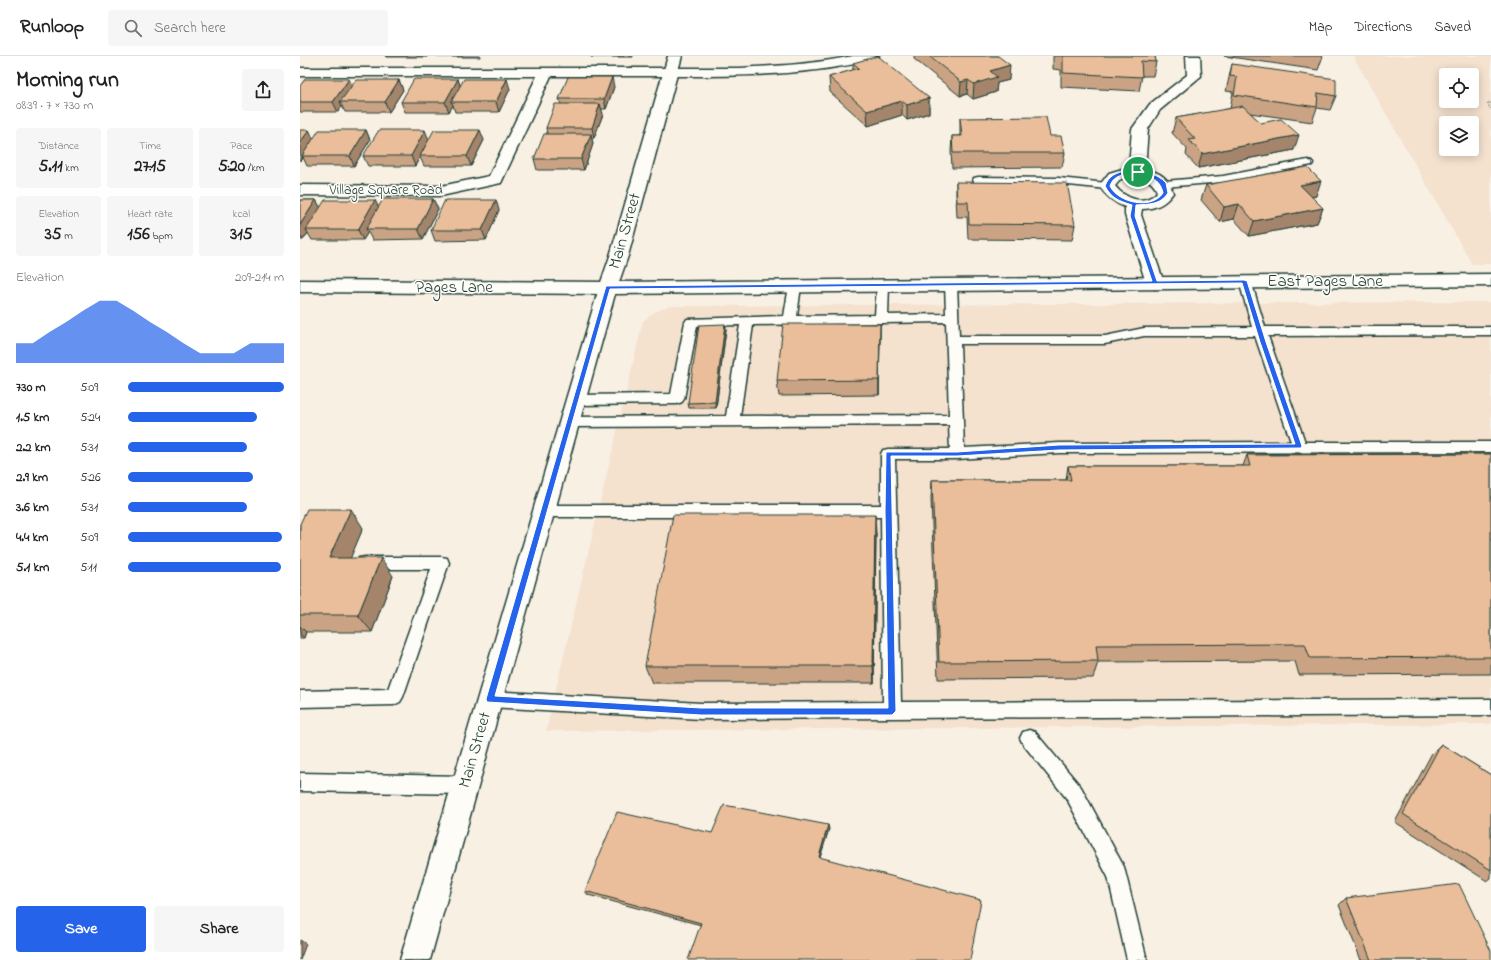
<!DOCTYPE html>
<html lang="en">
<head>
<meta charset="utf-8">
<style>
  body { margin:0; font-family:"Indie Flower",sans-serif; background:#f6f6f6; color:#222; height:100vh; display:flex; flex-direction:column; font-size:15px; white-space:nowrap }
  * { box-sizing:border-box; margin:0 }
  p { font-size:13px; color:#767676 }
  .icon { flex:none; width:22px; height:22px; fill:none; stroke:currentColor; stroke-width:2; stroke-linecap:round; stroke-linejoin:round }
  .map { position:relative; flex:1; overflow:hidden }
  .side { display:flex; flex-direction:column; background:#fff; width:300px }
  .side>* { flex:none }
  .controls { position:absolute; left:1139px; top:12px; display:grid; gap:8px }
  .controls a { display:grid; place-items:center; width:40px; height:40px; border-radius:4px; background:#fff; box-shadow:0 2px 10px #0003; font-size:20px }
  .pin { position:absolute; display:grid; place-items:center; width:34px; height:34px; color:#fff; margin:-17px; border:2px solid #fff; border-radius:50%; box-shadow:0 1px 4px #0007 }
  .round { display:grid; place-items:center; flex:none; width:42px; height:42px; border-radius:4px; background:#f6f6f6 }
  .head { display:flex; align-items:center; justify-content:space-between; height:68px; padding:0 16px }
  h1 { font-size:22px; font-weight:700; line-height:30px }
  .stats { display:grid; grid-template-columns:repeat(3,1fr); gap:6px; height:68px; padding:4px 16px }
  .stats div { display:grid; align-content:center; border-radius:4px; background:#f6f6f6; text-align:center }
  .stats b { font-size:17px; font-weight:700 }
  .stats small { font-size:11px; font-weight:400 }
  .stats p { font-size:11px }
  .chart { height:112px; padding:8px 16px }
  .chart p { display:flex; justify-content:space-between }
  .chart svg { width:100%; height:72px; margin-top:4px; fill:#2563eb; opacity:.7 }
  .primary-button { display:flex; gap:8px; margin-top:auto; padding:8px 16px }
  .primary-button a { flex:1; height:46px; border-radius:4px; background:#2563eb; color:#fff; font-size:16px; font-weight:700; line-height:46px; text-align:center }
  .primary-button a+a { background:#f6f6f6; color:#222 }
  ul { padding:0 16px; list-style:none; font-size:13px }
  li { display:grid; grid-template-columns:64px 48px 1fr; align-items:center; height:30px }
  li i { height:10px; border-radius:5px; background:#2563eb }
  header { display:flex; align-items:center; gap:24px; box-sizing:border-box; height:56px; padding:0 20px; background:#fff; border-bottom:1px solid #e0e0e0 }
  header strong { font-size:19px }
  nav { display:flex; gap:22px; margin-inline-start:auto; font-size:14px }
  .search { width:280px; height:36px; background:#f6f6f6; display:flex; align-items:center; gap:10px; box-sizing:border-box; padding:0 14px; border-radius:4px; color:#767676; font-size:15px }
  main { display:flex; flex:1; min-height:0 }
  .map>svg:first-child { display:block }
  .built { fill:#f4e1ce; fill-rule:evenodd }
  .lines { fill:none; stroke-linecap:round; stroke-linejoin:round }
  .service-casing { stroke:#1f3d34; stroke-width:3 }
  .minor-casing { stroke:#1f3d34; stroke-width:3 }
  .tertiary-casing { stroke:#1f3d34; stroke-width:3 }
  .secondary-casing { stroke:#1f3d34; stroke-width:3 }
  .path { stroke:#1f3d34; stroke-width:2; stroke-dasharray:0.5 2; stroke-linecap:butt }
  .service { fill:#fdfcf7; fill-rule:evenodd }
  .minor { fill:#fdfcf7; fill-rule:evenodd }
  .tertiary { fill:#fdfcf7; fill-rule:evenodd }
  .secondary { fill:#fdfcf7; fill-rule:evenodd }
  .wall { fill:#c9a384; stroke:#1f3d34 }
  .shaded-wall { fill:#a4856c; stroke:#1f3d34 }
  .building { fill:#eabe9a; stroke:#1f3d34 }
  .route { fill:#2563eb; stroke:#fff; fill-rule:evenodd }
  .labels { text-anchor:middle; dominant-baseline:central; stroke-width:3; stroke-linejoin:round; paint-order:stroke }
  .far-street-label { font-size:14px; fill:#1f3d34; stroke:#fdfcf7 }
  .street-label { font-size:17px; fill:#1f3d34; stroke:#fdfcf7 }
</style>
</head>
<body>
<header>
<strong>Runloop</strong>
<div class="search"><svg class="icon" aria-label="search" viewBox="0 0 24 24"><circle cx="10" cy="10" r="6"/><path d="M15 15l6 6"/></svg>Search here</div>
<nav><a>Map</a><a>Directions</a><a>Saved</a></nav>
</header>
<main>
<section class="side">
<div class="head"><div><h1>Morning run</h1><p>08:39 · 7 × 730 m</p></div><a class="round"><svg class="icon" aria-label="share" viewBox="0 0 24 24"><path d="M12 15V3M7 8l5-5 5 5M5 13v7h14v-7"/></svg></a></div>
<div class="stats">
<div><p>Distance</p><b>5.11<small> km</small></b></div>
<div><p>Time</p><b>27:15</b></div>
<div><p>Pace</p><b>5:20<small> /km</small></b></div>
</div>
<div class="stats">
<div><p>Elevation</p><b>35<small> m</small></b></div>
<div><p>Heart rate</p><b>156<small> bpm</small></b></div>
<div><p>kcal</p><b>315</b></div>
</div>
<div class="chart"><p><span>Elevation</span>209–214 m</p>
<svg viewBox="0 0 160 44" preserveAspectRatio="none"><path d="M0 44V32L10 32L20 25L30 19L40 12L50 6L60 6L70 12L80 19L90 25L100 32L110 38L120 38L130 38L140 32L150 32L160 32V44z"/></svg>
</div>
<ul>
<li><b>730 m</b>5:09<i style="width:100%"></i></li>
<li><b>1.5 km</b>5:24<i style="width:83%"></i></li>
<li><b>2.2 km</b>5:31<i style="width:76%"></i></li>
<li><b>2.9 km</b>5:26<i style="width:80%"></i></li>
<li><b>3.6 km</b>5:31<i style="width:76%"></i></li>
<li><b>4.4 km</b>5:09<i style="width:99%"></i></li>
<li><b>5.1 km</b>5:11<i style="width:98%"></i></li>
</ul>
<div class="primary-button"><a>Save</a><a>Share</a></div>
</section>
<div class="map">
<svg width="1191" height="904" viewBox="0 0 1191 904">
  <rect width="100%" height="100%" fill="#f9f0e4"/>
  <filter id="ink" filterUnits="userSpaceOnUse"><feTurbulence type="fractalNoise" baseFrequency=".025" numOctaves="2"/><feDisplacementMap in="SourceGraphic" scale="8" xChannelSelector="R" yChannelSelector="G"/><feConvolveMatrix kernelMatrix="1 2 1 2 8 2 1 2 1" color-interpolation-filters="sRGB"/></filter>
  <g filter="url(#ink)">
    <path class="built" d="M 1053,0 L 1191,0 L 1191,208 L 1172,208 ZM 1146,19 L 1172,19 L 1172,45 L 1146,45 ZM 1146,67 L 1172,67 L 1172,93 L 1146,93 Z
      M 1191,246 L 1191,668 L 246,675 L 343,265 L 355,256 L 370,250 Z"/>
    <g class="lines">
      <g class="service-casing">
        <path id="service" d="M 1008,104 L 1013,107 L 1012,109 L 923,126 L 864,131 L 858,128 L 864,125 L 923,120 Z
          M 678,121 L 759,122 L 807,127 L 813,130 L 807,133 L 759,128 L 674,126 L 673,124 L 674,122 Z
          M 945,221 L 949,222 L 951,225 L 965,271 L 1191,271 L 1191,279 L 968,280 L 1005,386 L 1191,386 L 1191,396 L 759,397 L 657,403 L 595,403 L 601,646 L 1191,643 L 1191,659 L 401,663 L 190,651 L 184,649 L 181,643 L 184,637 L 190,635 L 401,647 L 583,646 L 581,461 L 244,461 L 239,459 L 236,455 L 239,451 L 244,449 L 581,449 L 581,398 L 583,394 L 588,393 L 650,393 L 649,369 L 269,371 L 264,370 L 262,366 L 264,362 L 269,361 L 426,360 L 440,269 L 397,270 L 384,343 L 382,346 L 377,348 L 275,349 L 270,347 L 268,344 L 270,341 L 275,339 L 371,338 L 385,266 L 387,263 L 484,260 L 489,230 L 491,227 L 499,227 L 501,230 L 497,260 L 575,259 L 577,229 L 579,226 L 587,226 L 589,229 L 588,259 L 646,258 L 645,228 L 647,225 L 655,225 L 657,228 L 659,280 L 805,280 L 844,272 L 952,271 L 939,225 L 941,222 ZM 646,266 L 649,359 L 440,360 L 453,269 ZM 844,280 L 955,280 L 991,386 L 759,387 L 664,392 L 660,288 L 805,288 Z
          M 65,501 L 141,501 L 147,502 L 149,507 L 103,641 L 100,646 L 94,649 L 0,651 L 0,635 L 88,633 L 131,513 L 65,513 L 59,512 L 57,507 L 59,502 Z
          M 729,674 L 735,676 L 781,731 L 824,811 L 847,904 L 827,904 L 808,821 L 767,743 L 723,688 L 720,682 L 723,676 Z
          M 0,717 L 165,720 L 172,723 L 174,729 L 172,735 L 165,738 L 0,735 Z"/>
      </g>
      <g class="minor-casing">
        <path id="minor" d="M 553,0 L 579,0 L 577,3 C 512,19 448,20 381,20 C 338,20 295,20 251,20 L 201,127 L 141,140 L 0,139 L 0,129 L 141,130 L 189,120 L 237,20 L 0,20 L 0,12 L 440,12 C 478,10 515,8 553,0 Z
          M 886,0 L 900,0 L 901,20 L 860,54 L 848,73 L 845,113 C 860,116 869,122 873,137 C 865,148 855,153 842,153 L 841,159 L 864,227 L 861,231 L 855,233 L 849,231 L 846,227 L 825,159 L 825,151 C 813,147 806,140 799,130 L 809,117 L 829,111 L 832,73 L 850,48 L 887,19 ZM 828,121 C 841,121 853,123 857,136 C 845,150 825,143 815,130 L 821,123 Z"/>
      </g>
      <g class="tertiary-casing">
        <path id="tertiary" d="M 0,224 L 308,226 L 314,228 L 317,232 L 314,236 L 308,238 L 0,236 Z"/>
      </g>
      <g class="secondary-casing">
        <path id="secondary" d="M 368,0 L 382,0 L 328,200 L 319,226 L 1191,218 L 1191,230 L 315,238 L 130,904 L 100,904 L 299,232 L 310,200 Z"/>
      </g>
      <path class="path" d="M 1191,47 L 1187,47 L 1191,53"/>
      <use href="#service" class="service"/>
      <use href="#minor" class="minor"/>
      <use href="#tertiary" class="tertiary"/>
      <use href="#secondary" class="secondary"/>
    </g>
    <path class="wall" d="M 85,0 L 128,0 L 127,1 L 86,1 Z
      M 138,0 L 180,0 L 180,1 L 139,1 Z
      M 291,0 L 333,0 L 333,1 L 291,1 Z
      M 614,0 L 698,0 L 709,24 L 697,27 L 696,36 L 673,43 L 667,38 L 660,40 L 614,3 Z
      M 753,0 L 855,0 L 856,6 L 853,20 L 842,20 L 839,35 L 761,31 L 761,14 L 753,13 Z
      M 924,0 L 1023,0 L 1018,14 Z
      M 553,7 L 629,42 L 629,57 L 607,64 L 602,59 L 568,70 L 530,36 L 529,21 L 553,14 Z
      M 932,8 L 1036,40 L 1030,54 L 1017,52 L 1012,66 L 950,57 L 961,67 L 994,94 L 898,112 L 886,99 L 887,93 L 872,77 L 876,62 L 930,53 L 933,36 L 926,35 Z
      M 49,23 L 51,30 L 99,24 L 103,34 L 89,56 L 45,56 L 42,50 L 38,56 L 0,56 L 0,30 Z
      M 158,23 L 160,30 L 210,33 L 199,56 L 155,56 L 153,49 L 149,56 L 105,56 L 101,46 Z
      M 314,31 L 306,53 L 301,53 L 303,58 L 294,82 L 292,82 L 293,88 L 284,114 L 237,114 L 234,103 L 247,78 L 246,72 L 261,48 L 259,43 Z
      M 660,62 L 750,80 L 765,97 L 762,111 L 652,112 L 651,95 L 652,80 L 660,80 Z
      M 9,74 L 13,83 L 66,74 L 70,84 L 54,110 L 7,110 L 3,101 L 0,105 Z
      M 129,84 L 184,84 L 171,110 L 124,110 L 120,101 L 115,110 L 68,110 L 63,100 Z
      M 656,126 L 775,169 L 772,184 L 668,183 L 667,161 L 657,161 L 656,141 Z
      M 906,129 L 1016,140 L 1012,141 L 1023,152 L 1017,167 L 949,180 L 934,163 L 920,166 L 901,144 Z
      M 133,143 L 138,153 L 123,183 L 72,184 L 68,176 L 63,184 L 12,184 L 8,177 L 3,184 L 0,184 L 0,144 L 16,144 L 20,151 L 79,152 Z
      M 199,154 L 186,184 L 135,185 L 131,174 Z
      M 580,268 L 579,339 L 479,340 L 477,325 Z
      M 426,273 L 416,352 L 389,352 L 388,347 Z
      M 1191,398 L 1191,618 L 999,619 L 995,605 L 798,606 L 793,622 L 638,623 L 631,443 L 632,424 L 766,424 L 768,410 L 943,410 L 947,399 Z
      M 0,468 L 63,472 L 50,502 L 93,520 L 72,576 L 6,576 L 4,582 L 0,582 Z
      M 576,477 L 574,627 L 352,627 L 345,610 Z
      M 1141,688 L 1191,719 L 1191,822 L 1187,825 L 1095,766 L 1132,697 Z
      M 529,773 L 520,801 L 401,869 L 288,839 L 285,835 L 412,777 Z
      M 1046,842 L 1191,904 L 1061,904 L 1039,849 Z"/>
    <path class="shaded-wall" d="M 710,9 L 709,24 L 697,27 L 696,36 L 673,43 L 674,28 L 690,15 Z
      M 312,21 L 314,31 L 306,53 L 304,43 Z
      M 49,23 L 53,33 L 40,46 L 42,50 L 38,56 L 33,46 Z
      M 158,23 L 161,33 L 151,46 L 153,49 L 149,56 L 145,46 Z
      M 207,23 L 210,33 L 199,56 L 196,46 Z
      M 99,24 L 103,34 L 89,56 L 85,46 Z
      M 668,24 L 667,38 L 660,40 L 661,26 Z
      M 629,42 L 629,57 L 607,64 L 607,49 Z
      M 602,45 L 602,59 L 568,70 L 567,55 Z
      M 300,48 L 303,58 L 294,82 L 292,72 Z
      M 9,74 L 14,84 L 2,100 L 3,101 L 0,105 L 0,87 Z
      M 66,74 L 70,84 L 54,110 L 50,100 Z
      M 125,74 L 129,84 L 120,100 L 120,101 L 115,110 L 111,100 Z
      M 180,74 L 184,84 L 171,110 L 167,100 Z
      M 291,78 L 293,88 L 284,114 L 281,103 Z
      M 999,79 L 994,94 L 898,112 L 902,98 Z
      M 1021,125 L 1016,140 L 995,144 L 1000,129 Z
      M 133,143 L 138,153 L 123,183 L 118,173 Z
      M 16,144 L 22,154 L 6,174 L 8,177 L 3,184 L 0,179 L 0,169 Z
      M 75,144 L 80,154 L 66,173 L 68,176 L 63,184 L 58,174 Z
      M 196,144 L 199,154 L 186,184 L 182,174 Z
      M 939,148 L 934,163 L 920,166 L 924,151 Z
      M 1023,152 L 1017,167 L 949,180 L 954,165 Z
      M 425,268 L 426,273 L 416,352 L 415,346 Z
      M 580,268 L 580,283 L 579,339 L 579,324 Z
      M 51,453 L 63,472 L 43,520 L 29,502 Z
      M 575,459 L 576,477 L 574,627 L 573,610 Z
      M 81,502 L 93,520 L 72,576 L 58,559 Z
      M 0,570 L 6,576 L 4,582 L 0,578 Z
      M 528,769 L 529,773 L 519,805 L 519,801 Z
      M 0,884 L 6,888 L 0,904 Z"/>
    <path class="building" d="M 578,0 L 629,42 L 607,49 L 602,45 L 567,55 L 529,21 L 559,12 L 553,7 Z
      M 629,0 L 698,0 L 710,9 L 690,15 L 697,21 L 674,28 L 668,24 L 661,26 Z
      M 763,0 L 855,0 L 856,6 L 841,5 L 842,21 L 763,17 Z
      M 932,8 L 1036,23 L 1036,40 L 1018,37 L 1017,51 L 934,39 L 937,21 L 930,20 Z
      M 268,21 L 312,21 L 304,43 L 259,43 Z
      M 5,23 L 49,23 L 33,46 L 0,46 L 0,30 Z
      M 114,23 L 158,23 L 145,46 L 101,46 Z
      M 164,23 L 207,23 L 196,46 L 151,46 Z
      M 56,24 L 99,24 L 85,46 L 40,46 Z
      M 255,48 L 300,48 L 292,72 L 246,72 Z
      M 943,50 L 961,67 L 981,63 L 999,79 L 902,98 L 889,84 L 895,83 L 876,62 Z
      M 746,61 L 750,80 L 761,80 L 765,97 L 653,97 L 652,80 L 662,80 L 660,62 Z
      M 0,74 L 9,74 L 0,87 Z
      M 19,74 L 66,74 L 50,100 L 2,100 Z
      M 79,74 L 125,74 L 111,100 L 63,100 Z
      M 134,74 L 180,74 L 167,100 L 120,100 Z
      M 244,78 L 291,78 L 281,103 L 234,103 Z
      M 1007,111 L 1021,125 L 1000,129 L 1023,152 L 954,165 L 939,148 L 924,151 L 906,129 Z
      M 656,126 L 767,127 L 775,169 L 669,168 L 668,146 L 657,146 Z
      M 83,143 L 133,143 L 118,173 L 66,173 Z
      M 0,144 L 16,144 L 0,169 Z
      M 25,144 L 75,144 L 58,174 L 6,174 Z
      M 145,144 L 196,144 L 182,174 L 131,174 Z
      M 425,268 L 415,346 L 388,347 L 399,269 Z
      M 483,268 L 580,268 L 579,324 L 477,325 Z
      M 1191,398 L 1191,601 L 1010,602 L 1005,588 L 796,589 L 798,605 L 639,606 L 632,424 L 771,424 L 768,410 L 950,410 L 947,399 Z
      M 7,453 L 51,453 L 29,502 L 81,502 L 58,559 L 0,559 L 0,468 Z
      M 373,459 L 575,459 L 573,610 L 345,610 Z
      M 1141,688 L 1191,719 L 1191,814 L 1103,758 Z
      M 424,749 L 528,769 L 519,801 L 681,844 L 670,904 L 388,904 L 401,867 L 285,835 L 317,756 L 412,777 Z
      M 1159,828 L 1191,895 L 1191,904 L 1071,904 L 1046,842 Z"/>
  </g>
  <path class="route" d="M 828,114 C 839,114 858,117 866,127 C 867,130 867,134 868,137 C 860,149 849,148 836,149 L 835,160 L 857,225 L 944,224 L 947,225 L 966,286 L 1002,390 L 1001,392 L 759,394 L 657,400 L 591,400 L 596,655 L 592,659 L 401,659 L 187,646 L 186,643 L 306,230 L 852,225 L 830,160 L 832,149 C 819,145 811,142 805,130 C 809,119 816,117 828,114 ZM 828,117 C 842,117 860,120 863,137 C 852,154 818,147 810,130 C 813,121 819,120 828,117 ZM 942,227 L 960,286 L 995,388 L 759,389 L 657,396 L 586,396 L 585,455 L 588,652 L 401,652 L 195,640 L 310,233 Z"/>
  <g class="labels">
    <g class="far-street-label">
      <text x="86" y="134">Village Square Road</text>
    </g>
    <g class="street-label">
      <text transform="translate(325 175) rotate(-74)">Main Street</text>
      <text x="1025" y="225">East Pages Lane</text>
      <text x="154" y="231">Pages Lane</text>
      <text transform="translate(175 694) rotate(-74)">Main Street</text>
    </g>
  </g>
</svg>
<div class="controls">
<a><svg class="icon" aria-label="locate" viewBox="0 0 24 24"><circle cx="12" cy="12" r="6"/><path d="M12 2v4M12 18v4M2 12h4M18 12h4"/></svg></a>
<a><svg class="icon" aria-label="layers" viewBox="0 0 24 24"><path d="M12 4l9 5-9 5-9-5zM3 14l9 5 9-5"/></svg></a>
</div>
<div class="pin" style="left:838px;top:116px;background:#1e9e55"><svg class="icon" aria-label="arrive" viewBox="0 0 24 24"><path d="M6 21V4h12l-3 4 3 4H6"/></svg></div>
</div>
</main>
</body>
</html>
